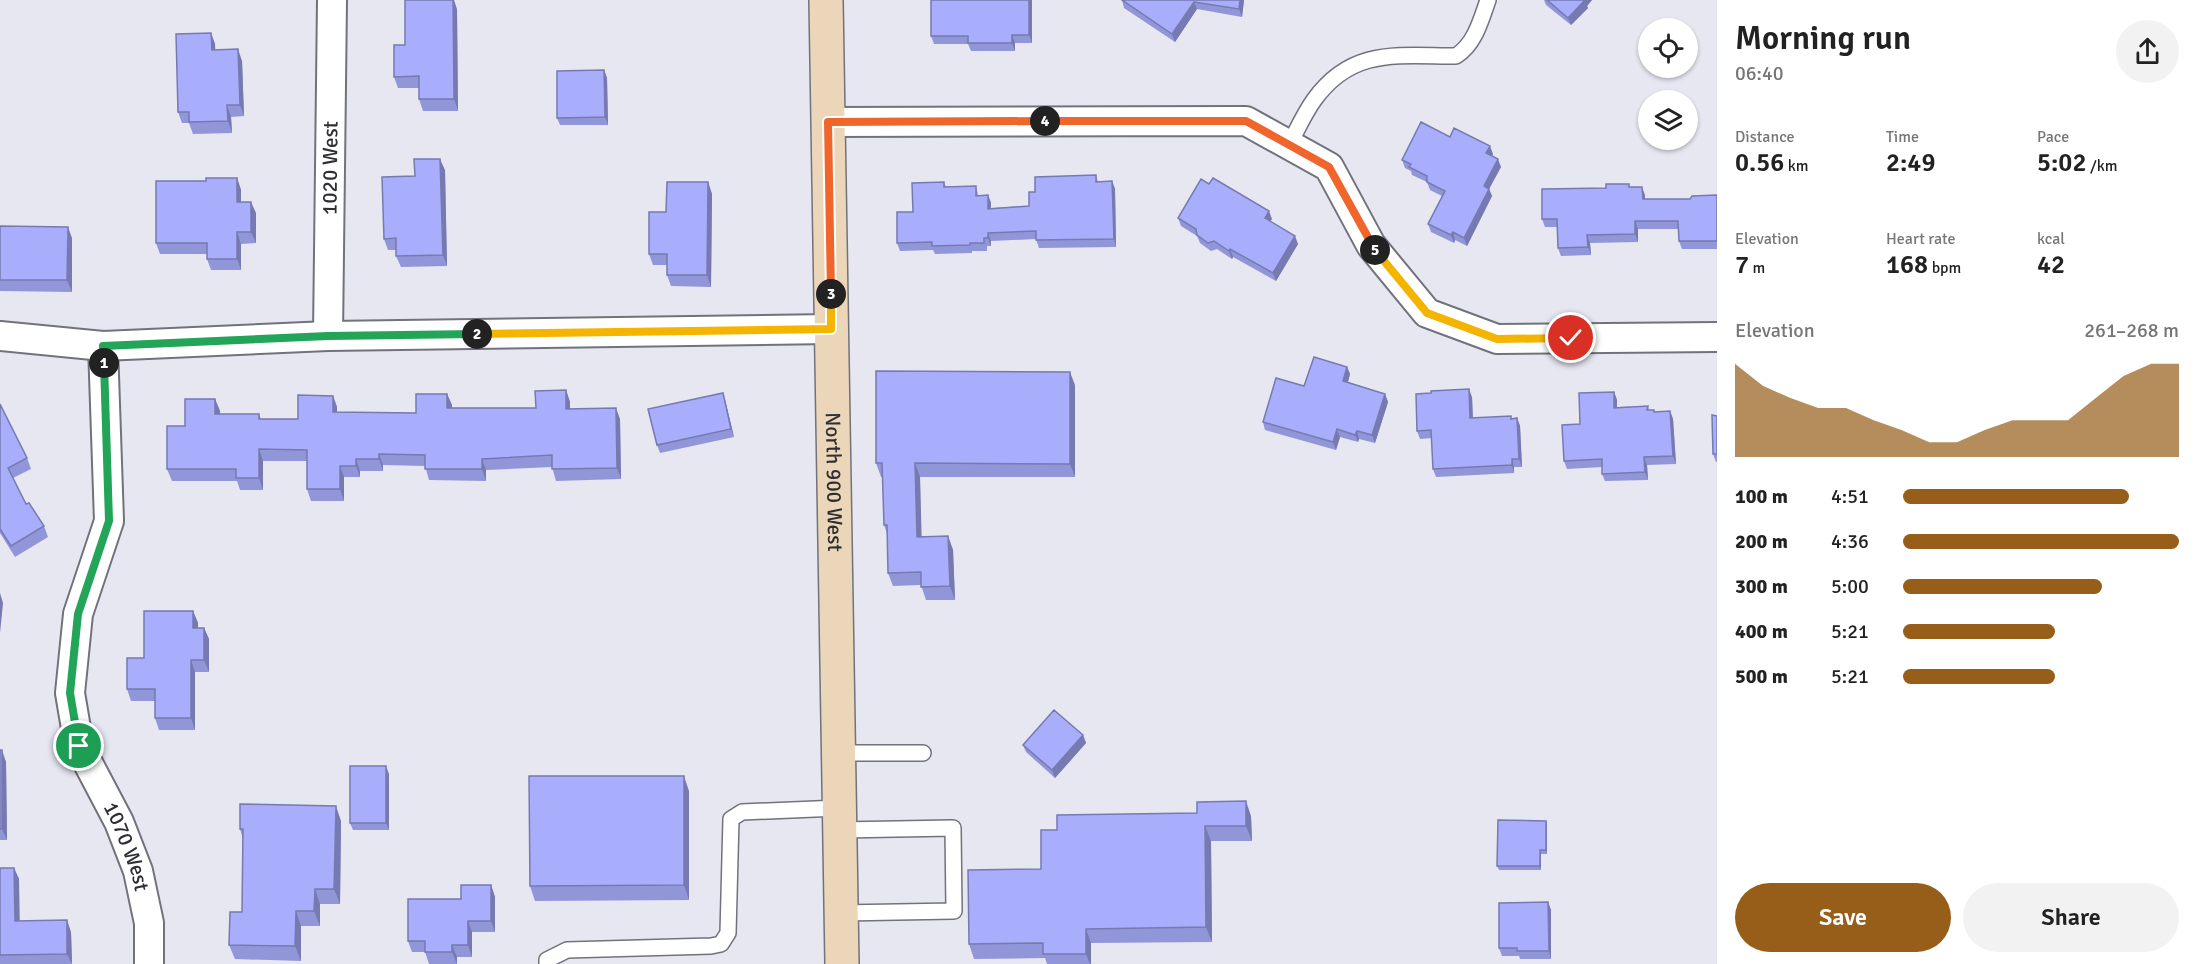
<!DOCTYPE html>
<html lang="en">
<head>
<meta charset="utf-8">
<style>
  body { margin:0; font-family:Signika,sans-serif; background:#f2f2f2; color:#222; height:100vh; display:flex; flex-direction:column; font-size:22px; white-space:nowrap }
  * { box-sizing:border-box; margin:0 }
  p { font-size:20px; color:#767676 }
  .icon { flex:none; width:33px; height:33px; fill:none; stroke:currentColor; stroke-width:2; stroke-linecap:round; stroke-linejoin:round }
  .map { position:relative; flex:1; overflow:hidden }
  .panel { display:flex; flex-direction:column; background:#fff; width:480px }
  .panel>* { flex:none }
  .fabs { position:absolute; left:1638px; top:18px; display:grid; gap:12px }
  .fabs a { display:grid; place-items:center; width:60px; height:60px; border-radius:50%; background:#fff; box-shadow:0 2px 4px #0004; font-size:30px }
  .pin { position:absolute; display:grid; place-items:center; width:51px; height:51px; color:#fff; margin:-26px; border:3px solid #fff; border-radius:50%; box-shadow:0 2px 6px #0007 }
  .km { position:absolute; width:30px; height:30px; margin:-15px; border-radius:50%; background:#222; color:#fff; font-size:16px; line-height:30px; text-align:center }
  .round { display:grid; place-items:center; flex:none; width:63px; height:63px; border-radius:32px; background:#f2f2f2 }
  .headline { display:flex; align-items:center; justify-content:space-between; height:102px; padding:0 18px }
  h1 { font-size:33px; font-weight:600; line-height:45px }
  .figures { display:grid; grid-template-columns:repeat(3,1fr); gap:9px; height:102px; padding:6px 18px }
  .figures div { display:grid; align-content:center }
  .figures b { font-size:26px; font-weight:600 }
  .figures small { font-size:16px; font-weight:400 }
  .figures p { font-size:16px }
  .chart { height:168px; padding:12px 18px }
  .chart p { display:flex; justify-content:space-between }
  .chart svg { width:100%; height:108px; margin-top:6px; fill:#965e19; opacity:.7 }
  .primary-button { display:flex; gap:12px; margin-top:auto; padding:12px 18px }
  .primary-button a { flex:1; height:69px; border-radius:36px; background:#965e19; color:#fff; font-size:24px; font-weight:600; line-height:69px; text-align:center }
  .primary-button a+a { background:#f2f2f2; color:#222 }
  ul { padding:0 18px; list-style:none; font-size:20px }
  li { display:grid; grid-template-columns:96px 72px 1fr; align-items:center; height:45px }
  li i { height:15px; border-radius:8px; background:#965e19 }
  main { display:flex; flex:1; min-height:0 }
  .map>svg:first-child { display:block }
  .lines { fill:none; stroke-linecap:round; stroke-linejoin:round }
  .lane-casing { stroke:#71727b; stroke-width:18 }
  .street-casing { stroke:#71727b; stroke-width:32 }
  .secondary-casing { stroke:#71727b; stroke-width:36 }
  .lane { stroke:#fff; stroke-width:15 }
  .street { stroke:#fff; stroke-width:28 }
  .secondary { stroke:#ebd6b9; stroke-width:33 }
  .wall { fill:#9196d9 }
  .shaded-wall { fill:#767ab0 }
  .building { fill:#a9aefc; stroke:#767ab0; stroke-width:1.5 }
  .split-1-casing { stroke:#fff; stroke-width:12 }
  .split-2-casing { stroke:#fff; stroke-width:12 }
  .split-3-casing { stroke:#fff; stroke-width:12 }
  .split-4-casing { stroke:#fff; stroke-width:12 }
  .split-5-casing { stroke:#fff; stroke-width:12 }
  .split-6-casing { stroke:#fff; stroke-width:12 }
  .split-1 { stroke:#22a559; stroke-width:8 }
  .split-2 { stroke:#22a559; stroke-width:8 }
  .split-3 { stroke:#f5b400; stroke-width:8 }
  .split-4 { stroke:#f0652b; stroke-width:8 }
  .split-5 { stroke:#f0652b; stroke-width:8 }
  .split-6 { stroke:#f5b400; stroke-width:8 }
  .labels { text-anchor:middle; dominant-baseline:central; stroke-width:4.5; stroke-linejoin:round; paint-order:stroke }
  .street-label { font-size:21px; fill:#2e2f33; stroke:#e6e7f1 }
</style>
</head>
<body>
<main>
<div class="map">
<svg width="1717" height="964" viewBox="0 0 1717 964">
  <rect width="100%" height="100%" fill="#e6e7f1"/>
  <g class="lines">
    <g class="lane-casing">
      <path id="lane" d="M 1289,145 C 1297,130 1304,114 1314,100 C 1352,47 1398,56 1456,56 C 1475,44 1481,20 1488,0
        M 838,753 L 923,753
        M 840,830 L 953,828 L 954,911 L 841,913
        M 547,964 L 547,960 L 567,950 L 711,946 L 721,944 L 728,933 L 731,819 L 742,812 L 839,808"/>
    </g>
    <g class="street-casing">
      <g id="street">
        <path d="M 828,122 L 1246,121 L 1329,167 L 1371,245 L 1427,313 L 1497,339 L 1717,337"/>
        <path d="M 0,336 L 103,346 L 328,336 L 831,329"/>
        <path id="s1" d="M 328,336 L 332,0"/>
        <path id="s2" d="M 103,346 L 109,521 L 78,614 L 70,693 L 79,746 L 119,822 L 138,871 L 149,923 L 149,964"/>
      </g>
    </g>
    <g class="secondary-casing">
      <g id="secondary">
        <path id="s3" d="M 826,0 L 842,964"/>
      </g>
    </g>
    <use href="#lane" class="lane"/>
    <use href="#street" class="street"/>
    <use href="#secondary" class="secondary"/>
  </g>
  <path class="wall" d="M 931,0 L 1032,0 L 1032,43 L 1015,43 L 1015,51 L 971,51 L 968,44 L 934,44 L 931,36 Z
    M 1122,0 L 1244,0 L 1242,17 L 1197,9 L 1175,42 L 1124,8 Z
    M 1544,0 L 1592,0 L 1587,6 L 1588,8 L 1571,25 L 1546,5 Z
    M 457,9 L 458,111 L 423,111 L 419,99 L 419,88 L 398,88 L 394,77 L 405,45 Z
    M 211,33 L 215,44 L 215,50 L 242,61 L 244,116 L 231,117 L 232,133 L 193,134 L 189,123 L 182,123 L 178,112 Z
    M 604,70 L 607,78 L 608,125 L 560,125 L 557,118 Z
    M 1450,137 L 1493,154 L 1492,156 L 1501,167 L 1489,189 L 1492,196 L 1467,246 L 1455,240 L 1454,243 L 1431,232 L 1428,224 L 1442,196 L 1430,190 L 1427,182 L 1412,175 L 1411,171 L 1405,168 L 1402,160 Z
    M 445,170 L 447,266 L 401,267 L 396,256 L 396,250 L 388,250 L 384,239 L 415,176 Z
    M 1096,175 L 1098,182 L 1112,181 L 1115,189 L 1116,247 L 1039,248 L 1036,239 L 991,241 L 991,246 L 987,246 L 987,251 L 972,251 L 972,253 L 935,254 L 933,250 L 900,251 L 897,243 L 913,212 L 944,182 L 946,187 L 976,186 L 978,195 L 988,195 L 991,203 L 991,208 L 1029,206 L 1035,192 Z
    M 237,178 L 241,190 L 241,202 L 256,213 L 256,243 L 241,244 L 241,270 L 211,270 L 207,259 L 207,254 L 160,254 L 156,243 L 206,181 Z
    M 708,182 L 712,194 L 711,287 L 671,286 L 667,275 L 667,265 L 653,265 L 649,254 L 666,212 Z
    M 1630,187 L 1645,195 L 1645,199 L 1690,199 L 1717,195 L 1717,249 L 1682,249 L 1679,241 L 1678,229 L 1638,229 L 1638,242 L 1590,243 L 1591,255 L 1561,256 L 1558,248 L 1557,227 L 1545,227 L 1542,219 Z
    M 1178,218 L 1272,219 L 1270,221 L 1298,244 L 1276,281 L 1233,257 L 1232,259 L 1217,249 L 1211,251 L 1200,243 L 1197,236 L 1181,226 Z
    M 0,226 L 72,238 L 72,292 L 0,291 Z
    M 1347,367 L 1350,374 L 1348,382 L 1385,394 L 1388,402 L 1375,443 L 1359,439 L 1358,442 L 1340,437 L 1336,450 L 1265,430 L 1263,422 L 1304,386 Z
    M 1075,385 L 1075,477 L 920,477 L 921,537 L 948,536 L 953,550 L 955,600 L 926,600 L 921,585 L 893,586 L 888,573 L 888,536 L 884,525 L 883,477 L 881,477 L 876,463 Z
    M 566,390 L 570,402 L 570,409 L 620,419 L 621,479 L 556,481 L 552,467 L 486,470 L 486,481 L 429,480 L 425,466 L 383,465 L 383,471 L 360,471 L 360,477 L 344,477 L 344,501 L 311,501 L 307,489 L 307,461 L 263,461 L 263,490 L 240,490 L 237,481 L 172,481 L 167,469 L 185,426 L 215,399 L 220,411 L 220,414 L 259,414 L 261,419 L 298,419 L 333,396 L 337,407 L 337,412 L 416,413 L 447,394 L 452,405 L 452,408 L 536,408 Z
    M 1614,392 L 1617,400 L 1617,407 L 1648,406 L 1649,410 L 1655,412 L 1670,411 L 1673,419 L 1676,464 L 1647,465 L 1648,480 L 1605,481 L 1602,474 L 1602,467 L 1567,469 L 1564,461 Z
    M 1472,397 L 1473,418 L 1517,418 L 1520,426 L 1522,467 L 1514,467 L 1514,473 L 1436,477 L 1433,469 L 1432,438 L 1420,439 L 1417,431 Z
    M 725,400 L 734,437 L 660,453 L 657,445 Z
    M 0,404 L 27,458 L 31,469 L 13,478 L 26,504 L 44,526 L 48,537 L 15,557 L 0,533 Z
    M 1717,416 L 1717,462 L 1716,462 L 1713,454 Z
    M 193,611 L 198,623 L 198,628 L 204,628 L 209,639 L 209,672 L 195,672 L 195,730 L 159,730 L 155,718 L 155,701 L 131,701 L 127,689 L 144,658 Z
    M 1083,735 L 1086,743 L 1055,778 L 1026,752 L 1023,745 Z
    M 0,750 L 6,762 L 7,840 L 0,840 Z
    M 389,774 L 389,830 L 353,830 L 350,823 Z
    M 689,791 L 689,900 L 535,901 L 530,886 Z
    M 1251,816 L 1252,841 L 1211,841 L 1212,942 L 1091,943 L 1091,964 L 1047,964 L 1045,958 L 974,959 L 969,944 L 1041,869 L 1057,830 Z
    M 341,821 L 340,904 L 320,904 L 320,926 L 301,926 L 301,961 L 235,959 L 229,945 L 242,912 L 243,839 L 240,829 Z
    M 1546,821 L 1547,825 L 1547,854 L 1541,854 L 1541,870 L 1499,870 L 1497,866 Z
    M 0,868 L 14,868 L 19,879 L 19,921 L 71,932 L 72,964 L 0,964 Z
    M 491,885 L 495,897 L 495,932 L 472,932 L 472,957 L 457,957 L 457,964 L 429,964 L 425,952 L 412,952 L 408,941 L 461,899 Z
    M 1548,902 L 1551,910 L 1551,959 L 1520,959 L 1519,956 L 1502,956 L 1499,948 Z"/>
  <path class="shaded-wall" d="M 453,0 L 454,0 L 457,9 L 458,111 L 454,99 Z
    M 1029,0 L 1032,0 L 1032,43 L 1029,35 Z
    M 1240,0 L 1244,0 L 1242,17 L 1239,9 Z
    M 1584,0 L 1592,0 L 1587,6 L 1588,8 L 1571,25 L 1568,18 Z
    M 1194,2 L 1197,9 L 1175,42 L 1172,34 Z
    M 211,33 L 215,44 L 216,61 L 212,50 Z
    M 1012,35 L 1015,43 L 1015,51 L 1012,43 Z
    M 238,49 L 242,61 L 244,116 L 240,105 Z
    M 604,70 L 607,78 L 608,125 L 605,117 Z
    M 227,105 L 231,117 L 232,133 L 228,121 Z
    M 1490,146 L 1493,154 L 1489,161 L 1486,153 Z
    M 440,159 L 445,170 L 447,266 L 443,255 Z
    M 1498,159 L 1501,167 L 1489,189 L 1492,196 L 1467,246 L 1464,238 L 1484,186 Z
    M 237,178 L 241,190 L 241,213 L 237,202 Z
    M 1112,181 L 1115,189 L 1116,247 L 1114,239 Z
    M 708,182 L 712,194 L 711,287 L 707,275 Z
    M 1642,187 L 1645,195 L 1645,206 L 1643,199 Z
    M 988,195 L 991,203 L 991,216 L 988,209 Z
    M 251,202 L 256,213 L 256,243 L 251,232 Z
    M 1269,211 L 1272,219 L 1267,226 L 1265,218 Z
    M 1635,221 L 1638,229 L 1638,242 L 1635,234 Z
    M 68,227 L 72,238 L 72,292 L 67,280 Z
    M 237,232 L 241,244 L 241,270 L 237,259 Z
    M 1453,232 L 1455,240 L 1454,243 L 1451,235 Z
    M 988,233 L 991,241 L 991,246 L 988,238 Z
    M 1587,235 L 1590,243 L 1591,255 L 1588,247 Z
    M 1295,236 L 1298,244 L 1276,281 L 1273,273 Z
    M 1230,249 L 1233,257 L 1232,259 L 1229,251 Z
    M 1347,367 L 1350,374 L 1346,389 L 1343,381 Z
    M 1070,372 L 1075,385 L 1075,477 L 1070,464 Z
    M 1469,389 L 1472,397 L 1473,426 L 1470,418 Z
    M 566,390 L 570,402 L 570,420 L 566,409 Z
    M 1614,392 L 1617,400 L 1617,415 L 1614,408 Z
    M 723,393 L 725,400 L 734,437 L 731,429 Z
    M 447,394 L 452,405 L 452,420 L 447,408 Z
    M 1385,394 L 1388,402 L 1375,443 L 1372,435 Z
    M 333,396 L 337,407 L 337,424 L 333,412 Z
    M 215,399 L 220,411 L 220,425 L 215,414 Z
    M 616,408 L 620,419 L 621,479 L 617,468 Z
    M 1670,411 L 1673,419 L 1676,464 L 1673,456 Z
    M 1517,418 L 1520,426 L 1522,467 L 1519,459 Z
    M 1337,429 L 1340,437 L 1336,450 L 1333,442 Z
    M 1357,431 L 1359,439 L 1358,442 L 1355,435 Z
    M 259,449 L 263,461 L 263,490 L 259,478 Z
    M 379,454 L 383,465 L 383,471 L 379,459 Z
    M 1644,457 L 1647,465 L 1648,480 L 1645,472 Z
    M 356,459 L 360,471 L 360,477 L 356,466 Z
    M 482,459 L 486,470 L 486,481 L 482,469 Z
    M 1512,459 L 1514,467 L 1514,473 L 1512,465 Z
    M 915,463 L 920,477 L 922,550 L 917,537 Z
    M 340,466 L 344,477 L 344,501 L 340,489 Z
    M 948,536 L 953,550 L 955,600 L 950,586 Z
    M 0,593 L 3,603 L 0,633 Z
    M 193,611 L 198,623 L 198,639 L 193,628 Z
    M 204,628 L 209,639 L 209,672 L 204,660 Z
    M 191,660 L 195,672 L 195,730 L 191,718 Z
    M 1083,735 L 1086,743 L 1055,778 L 1052,770 Z
    M 2,750 L 6,762 L 7,840 L 2,829 Z
    M 386,766 L 389,774 L 389,830 L 386,823 Z
    M 684,776 L 689,791 L 689,900 L 684,885 Z
    M 1246,801 L 1251,816 L 1252,841 L 1246,826 Z
    M 336,806 L 341,821 L 340,904 L 334,889 Z
    M 1546,821 L 1547,825 L 1547,854 L 1546,850 Z
    M 1205,826 L 1211,841 L 1212,942 L 1206,927 Z
    M 1540,850 L 1541,854 L 1541,870 L 1540,866 Z
    M 14,868 L 19,879 L 20,933 L 15,921 Z
    M 491,885 L 495,897 L 495,932 L 491,921 Z
    M 315,889 L 320,904 L 320,926 L 314,911 Z
    M 1548,902 L 1551,910 L 1551,959 L 1549,951 Z
    M 296,911 L 301,926 L 301,961 L 295,946 Z
    M 67,920 L 71,932 L 72,964 L 67,954 Z
    M 468,921 L 472,932 L 472,957 L 468,945 Z
    M 1086,929 L 1091,943 L 1091,964 L 1090,964 L 1086,954 Z
    M 452,945 L 457,957 L 457,964 L 452,952 Z"/>
  <path class="building" d="M 405,0 L 453,0 L 454,99 L 419,99 L 419,76 L 394,77 L 394,45 L 405,45 Z
    M 931,0 L 1029,0 L 1029,35 L 1012,35 L 1012,43 L 968,43 L 968,36 L 931,36 Z
    M 1122,0 L 1240,0 L 1239,9 L 1194,2 L 1172,34 Z
    M 1547,0 L 1585,0 L 1568,18 Z
    M 211,33 L 212,50 L 238,49 L 240,105 L 227,105 L 228,121 L 189,122 L 189,112 L 178,112 L 176,34 Z
    M 604,70 L 605,117 L 557,118 L 557,71 Z
    M 1421,122 L 1450,137 L 1454,128 L 1490,146 L 1486,153 L 1498,159 L 1484,186 L 1489,189 L 1464,238 L 1453,232 L 1451,235 L 1428,224 L 1445,191 L 1427,182 L 1427,176 L 1409,167 L 1411,164 L 1402,160 Z
    M 414,159 L 440,159 L 443,255 L 396,256 L 396,238 L 384,239 L 382,177 L 415,176 Z
    M 1096,175 L 1096,182 L 1112,181 L 1114,239 L 1036,240 L 1036,231 L 988,233 L 988,238 L 984,238 L 984,243 L 970,243 L 970,245 L 932,246 L 932,242 L 897,243 L 897,212 L 913,212 L 912,183 L 944,182 L 944,187 L 976,186 L 976,196 L 988,195 L 988,209 L 1029,206 L 1029,192 L 1035,192 L 1035,177 Z
    M 206,178 L 237,178 L 237,202 L 251,202 L 251,232 L 237,232 L 237,259 L 207,259 L 207,243 L 156,243 L 156,181 L 206,181 Z
    M 1213,178 L 1269,211 L 1265,218 L 1295,236 L 1273,273 L 1230,249 L 1229,251 L 1214,241 L 1208,243 L 1197,235 L 1196,229 L 1178,218 L 1201,179 L 1209,184 Z
    M 667,182 L 708,182 L 707,275 L 667,275 L 667,254 L 649,254 L 649,212 L 666,212 Z
    M 1606,184 L 1629,184 L 1629,187 L 1642,187 L 1643,199 L 1690,199 L 1692,196 L 1717,195 L 1717,241 L 1679,241 L 1678,221 L 1635,221 L 1635,234 L 1587,235 L 1588,247 L 1558,248 L 1557,219 L 1542,219 L 1542,189 L 1606,188 Z
    M 0,226 L 68,227 L 67,280 L 0,280 Z
    M 1314,357 L 1347,367 L 1343,381 L 1385,394 L 1372,435 L 1357,431 L 1355,435 L 1337,429 L 1333,442 L 1263,422 L 1276,378 L 1304,386 Z
    M 876,371 L 1070,372 L 1070,464 L 915,463 L 917,537 L 948,536 L 950,586 L 921,587 L 921,572 L 888,573 L 887,525 L 884,525 L 882,463 L 876,463 Z
    M 1469,389 L 1470,418 L 1511,416 L 1511,419 L 1517,418 L 1519,459 L 1512,459 L 1512,465 L 1433,469 L 1431,430 L 1417,431 L 1416,394 L 1431,393 L 1431,391 Z
    M 566,390 L 566,409 L 616,408 L 617,468 L 552,469 L 552,455 L 482,459 L 482,469 L 425,469 L 425,455 L 379,454 L 379,459 L 356,459 L 356,466 L 340,466 L 340,489 L 307,489 L 307,450 L 259,449 L 259,478 L 236,478 L 236,469 L 167,469 L 167,426 L 185,426 L 185,399 L 215,399 L 215,414 L 259,414 L 259,419 L 298,419 L 298,395 L 333,396 L 333,412 L 416,413 L 416,394 L 447,394 L 447,408 L 536,408 L 535,391 Z
    M 1614,392 L 1614,408 L 1648,406 L 1647,410 L 1654,410 L 1654,412 L 1670,411 L 1673,456 L 1644,457 L 1645,472 L 1602,474 L 1602,459 L 1564,461 L 1562,425 L 1580,424 L 1579,393 Z
    M 723,393 L 731,429 L 657,445 L 648,409 Z
    M 0,404 L 27,458 L 8,468 L 26,504 L 29,503 L 44,526 L 11,546 L 0,529 Z
    M 1712,415 L 1717,416 L 1717,454 L 1713,454 Z
    M 144,611 L 193,611 L 193,628 L 204,628 L 204,660 L 191,660 L 191,718 L 155,718 L 155,689 L 127,689 L 127,658 L 144,658 Z
    M 1054,710 L 1083,735 L 1052,770 L 1023,745 Z
    M 0,750 L 2,750 L 2,829 L 0,829 Z
    M 350,766 L 386,766 L 386,823 L 350,823 Z
    M 529,776 L 684,776 L 684,885 L 530,886 Z
    M 1246,801 L 1246,826 L 1205,826 L 1206,927 L 1086,929 L 1086,954 L 1043,954 L 1043,943 L 969,944 L 968,870 L 1041,869 L 1041,830 L 1057,830 L 1057,815 L 1197,813 L 1197,802 Z
    M 240,804 L 336,806 L 334,889 L 315,889 L 314,911 L 296,911 L 295,946 L 229,945 L 230,912 L 242,912 L 243,829 L 240,829 Z
    M 1498,820 L 1546,821 L 1546,850 L 1540,850 L 1540,866 L 1497,866 Z
    M 0,868 L 14,868 L 15,921 L 67,920 L 67,954 L 0,955 Z
    M 461,885 L 491,885 L 491,921 L 468,921 L 468,945 L 452,945 L 452,952 L 425,952 L 425,941 L 408,941 L 408,899 L 461,899 Z
    M 1548,902 L 1549,951 L 1517,951 L 1517,948 L 1499,948 L 1499,903 Z"/>
  <g class="lines">
    <g class="split-1-casing">
      <path id="split-1" d="M 79,746 L 70,693 L 78,614 L 109,521 L 104,363"/>
    </g>
    <g class="split-2-casing">
      <path id="split-2" d="M 104,363 L 103,346 L 328,336 L 477,334"/>
    </g>
    <g class="split-3-casing">
      <path id="split-3" d="M 477,334 L 831,329 L 831,294"/>
    </g>
    <g class="split-4-casing">
      <path id="split-4" d="M 831,294 L 828,122 L 1045,121"/>
    </g>
    <g class="split-5-casing">
      <path id="split-5" d="M 1045,121 L 1246,121 L 1329,167 L 1375,250"/>
    </g>
    <g class="split-6-casing">
      <path id="split-6" d="M 1375,250 L 1427,313 L 1497,339 L 1571,338"/>
    </g>
    <use href="#split-1" class="split-1"/>
    <use href="#split-2" class="split-2"/>
    <use href="#split-3" class="split-3"/>
    <use href="#split-4" class="split-4"/>
    <use href="#split-5" class="split-5"/>
    <use href="#split-6" class="split-6"/>
  </g>
  <g class="labels">
    <g class="street-label">
      <text stroke="none"><textPath href="#s1" startOffset="168">1020 West</textPath></text>
      <text stroke="none"><textPath href="#s3" startOffset="482">North 900 West</textPath></text>
      <text stroke="none"><textPath href="#s2" startOffset="518">1070 West</textPath></text>
    </g>
  </g>
</svg>
<div class="fabs">
<a><svg class="icon" aria-label="locate" viewBox="0 0 24 24"><circle cx="12" cy="12" r="6"/><path d="M12 2v4M12 18v4M2 12h4M18 12h4"/></svg></a>
<a><svg class="icon" aria-label="layers" viewBox="0 0 24 24"><path d="M12 4l9 5-9 5-9-5zM3 14l9 5 9-5"/></svg></a>
</div>
<div class="pin" style="left:79px;top:746px;background:#1e9e55"><svg class="icon" aria-label="arrive" viewBox="0 0 24 24"><path d="M6 21V4h12l-3 4 3 4H6"/></svg></div>
<div class="pin" style="left:1571px;top:338px;background:#d93025"><svg class="icon" aria-label="check" viewBox="0 0 24 24"><path d="M5 12l5 5 9-10"/></svg></div>
<b class="km" style="left:104px;top:363px">1</b>
<b class="km" style="left:477px;top:334px">2</b>
<b class="km" style="left:831px;top:294px">3</b>
<b class="km" style="left:1045px;top:121px">4</b>
<b class="km" style="left:1375px;top:250px">5</b>
</div>
<section class="panel">
<div class="headline"><div><h1>Morning run</h1><p>06:40</p></div><a class="round"><svg class="icon" aria-label="share" viewBox="0 0 24 24"><path d="M12 15V3M7 8l5-5 5 5M5 13v7h14v-7"/></svg></a></div>
<div class="figures">
<div><p>Distance</p><b>0.56<small> km</small></b></div>
<div><p>Time</p><b>2:49</b></div>
<div><p>Pace</p><b>5:02<small> /km</small></b></div>
</div>
<div class="figures">
<div><p>Elevation</p><b>7<small> m</small></b></div>
<div><p>Heart rate</p><b>168<small> bpm</small></b></div>
<div><p>kcal</p><b>42</b></div>
</div>
<div class="chart"><p><span>Elevation</span>261–268 m</p>
<svg viewBox="0 0 160 44" preserveAspectRatio="none"><path d="M0 44V6L10 15L20 20L30 24L40 24L50 29L60 33L70 38L80 38L90 33L100 29L110 29L120 29L130 20L140 11L150 6L160 6V44z"/></svg>
</div>
<ul>
<li><b>100 m</b>4:51<i style="width:82%"></i></li>
<li><b>200 m</b>4:36<i style="width:100%"></i></li>
<li><b>300 m</b>5:00<i style="width:72%"></i></li>
<li><b>400 m</b>5:21<i style="width:55%"></i></li>
<li><b>500 m</b>5:21<i style="width:55%"></i></li>
</ul>
<div class="primary-button"><a>Save</a><a>Share</a></div>
</section>
</main>
</body>
</html>
